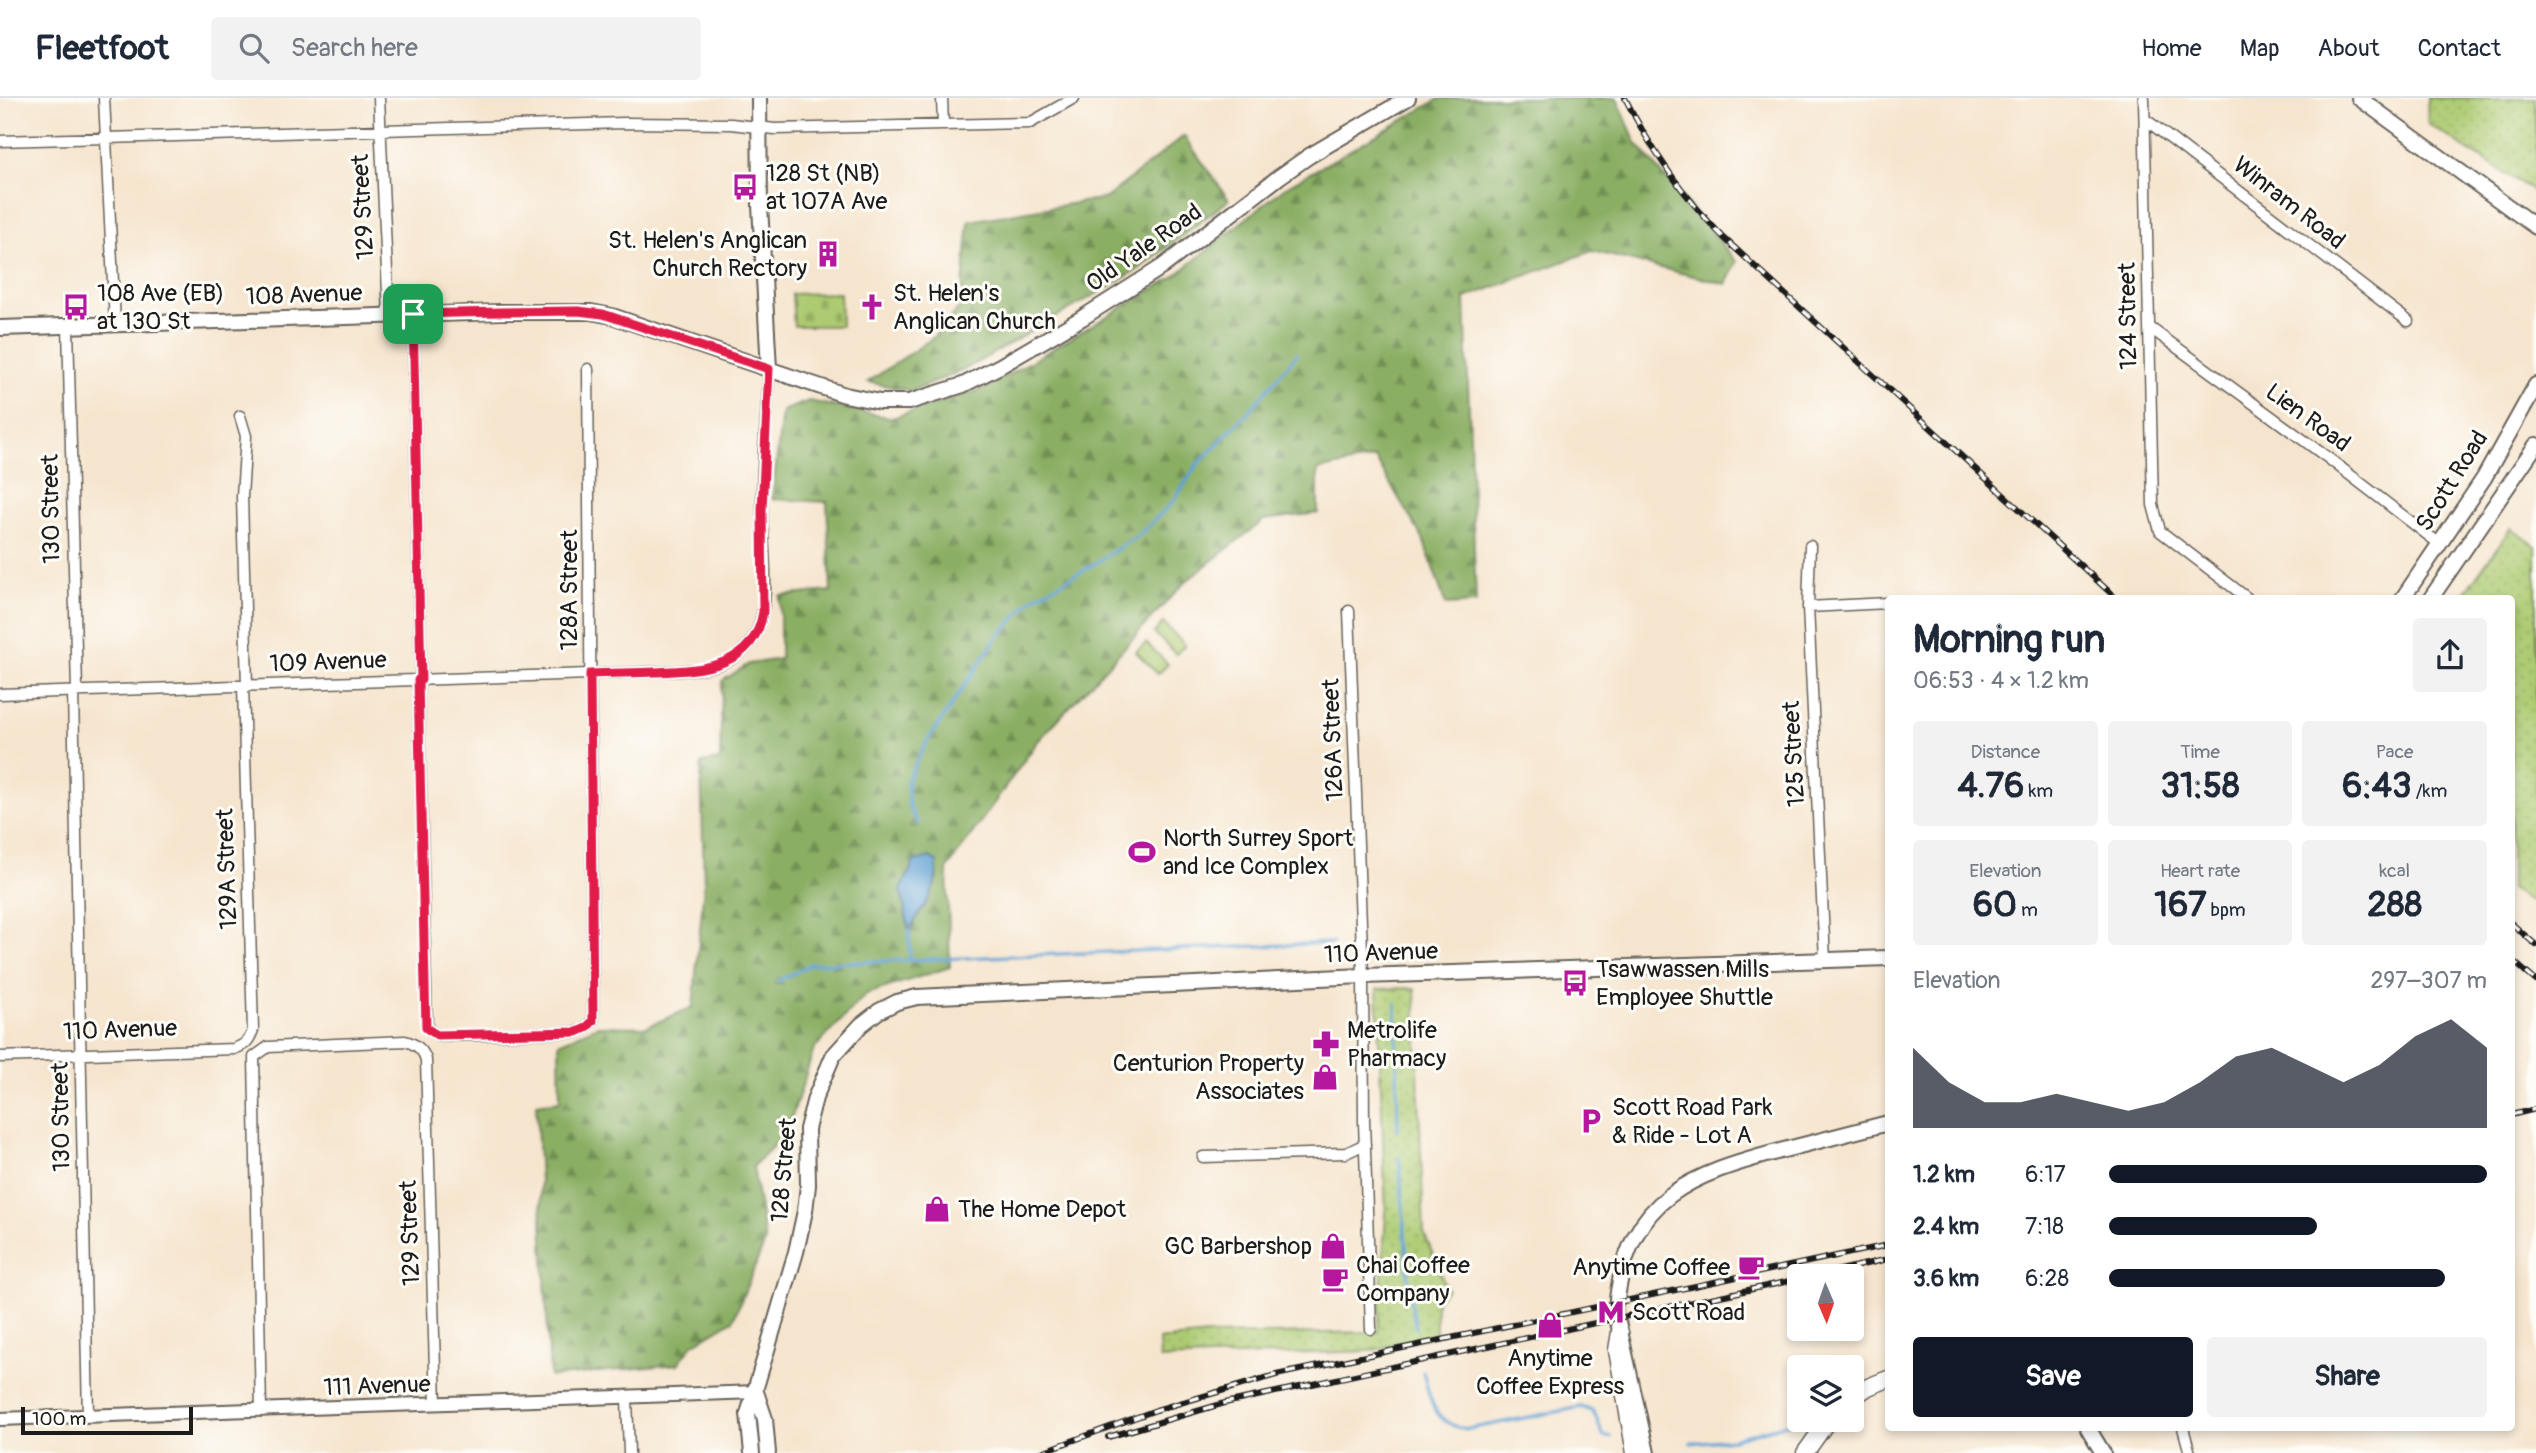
<!DOCTYPE html>
<html lang="en">
<head>
<meta charset="utf-8">
<style>
  body { margin:0; font-family:Pangolin,sans-serif; background:#f2f2f3; color:#1f2937; height:100vh; display:flex; flex-direction:column; font-size:26px; white-space:nowrap }
  * { box-sizing:border-box; margin:0 }
  p { font-size:23px; color:#747a83 }
  .icon { flex:none; width:38px; height:38px; fill:none; stroke:currentColor; stroke-width:2; stroke-linecap:round; stroke-linejoin:round }
  .map { position:relative; flex:1; overflow:hidden }
  .drawer { position:absolute; left:1885px; top:497px; width:630px; height:836px; display:flex; flex-direction:column; background:#fff; border-radius:7px; box-shadow:0 4px 10px #0003 }
  .drawer>* { flex:none }
  .needle { width:46px; rotate:178deg }
  .controls { position:absolute; left:1787px; top:1166px; display:grid; gap:14px }
  .controls a { display:grid; place-items:center; width:77px; height:77px; border-radius:7px; background:#fff; box-shadow:0 4px 10px #0003; font-size:35px }
  .scale { position:absolute; left:21px; bottom:18px; width:172px; box-sizing:border-box; padding-left:7px; border:4px solid #1c1c1c; border-top:0; font-size:19px; line-height:24px; white-space:nowrap; color:#1c1c1c; -webkit-text-stroke:5px #fdfcf7; paint-order:stroke }
  .pin { position:absolute; display:grid; place-items:center; width:60px; height:60px; color:#fff; margin:-30px; border-radius:14px; box-shadow:0 4px 10px #0006 }
  .round { display:grid; place-items:center; flex:none; width:74px; height:74px; border-radius:7px; background:#f2f2f3 }
  .overview { display:flex; align-items:center; justify-content:space-between; height:119px; padding:0 28px }
  h1 { font-size:38px; font-weight:700; line-height:52px }
  .metrics { display:grid; grid-template-columns:repeat(3,1fr); gap:10px; height:119px; padding:7px 28px }
  .metrics div { display:grid; align-content:center; border-radius:7px; background:#f2f2f3; text-align:center }
  .metrics b { font-size:35px; font-weight:700 }
  .metrics small { font-size:19px; font-weight:400 }
  .metrics p { font-size:19px }
  .chart { height:196px; padding:14px 28px }
  .chart p { display:flex; justify-content:space-between }
  .chart svg { width:100%; height:126px; margin-top:7px; fill:#111827; opacity:.7 }
  .cta { display:flex; gap:14px; margin-top:auto; padding:14px 28px }
  .cta a { flex:1; height:80px; border-radius:7px; background:#111827; color:#fff; font-size:28px; font-weight:700; line-height:80px; text-align:center }
  .cta a+a { background:#f2f2f3; color:#1f2937 }
  ul { padding:0 28px; list-style:none; font-size:23px }
  li { display:grid; grid-template-columns:112px 84px 1fr; align-items:center; height:52px }
  li i { height:18px; border-radius:9px; background:#111827 }
  header { display:flex; align-items:center; gap:42px; box-sizing:border-box; height:98px; padding:0 35px; background:#fff; border-bottom:2px solid #e0e1e3 }
  header strong { font-size:33px }
  nav { display:flex; gap:38px; margin-inline-start:auto; font-size:24px }
  .search { width:490px; height:63px; background:#f2f2f3; display:flex; align-items:center; gap:18px; box-sizing:border-box; padding:0 24px; border-radius:7px; color:#747a83; font-size:26px }
  .map>svg:first-child { display:block }
  .grass { fill:url(#grass-dots); stroke:#647447; stroke-width:2 }
  .forest { fill:url(#forest-firs); stroke:#536640; stroke-width:2 }
  .cemetery { fill:url(#cemetery-stones); stroke:#647447; stroke-width:2 }
  .pitch { fill:#adcb72; stroke:#647447; stroke-width:2 }
  .water { fill:#60a0d3; stroke:#3e5e78; stroke-width:2 }
  .lines { fill:none; stroke-linecap:round; stroke-linejoin:round }
  .stream { stroke:#60a0d3; stroke-width:3.5 }
  .secondary-tunnel { stroke:#cabdaa; stroke-width:14; stroke-dasharray:14 7; stroke-linecap:butt }
  .minor-casing { stroke:#68625a; stroke-width:13 }
  .tertiary-casing { stroke:#68625a; stroke-width:16 }
  .secondary-casing { stroke:#68625a; stroke-width:18 }
  .primary-casing { stroke:#68625a; stroke-width:19 }
  .minor { stroke:#fff; stroke-width:10 }
  .tertiary { stroke:#fff; stroke-width:12 }
  .secondary { stroke:#fff; stroke-width:14 }
  .primary { stroke:#fff; stroke-width:16 }
  .rail-casing { stroke:#1c1c1c; stroke-width:6 }
  .rail { stroke:#fdfcf7; stroke-width:3.5; stroke-dasharray:10; stroke-linecap:butt }
  .route-casing { stroke:#fff; stroke-width:14 }
  .route { stroke:#e11d48; stroke-width:9 }
  .labels { text-anchor:middle; dominant-baseline:central; stroke-width:6; stroke-linejoin:round; paint-order:stroke }
  .poi-label { font-size:24px; fill:#1c1c1c; stroke:#fdfcf7; text-anchor:start }
  .street-label { font-size:24px; fill:#1c1c1c; stroke:#fdfcf7 }
</style>
</head>
<body>
<header>
<strong>Fleetfoot</strong>
<div class="search"><svg class="icon" aria-label="search" viewBox="0 0 24 24"><circle cx="10" cy="10" r="6"/><path d="M15 15l6 6"/></svg>Search here</div>
<nav><a>Home</a><a>Map</a><a>About</a><a>Contact</a></nav>
</header>
<div class="map">
<svg width="2536" height="1355" viewBox="0 0 2536 1355">
  <defs>
    <pattern id="grass-dots" width="8" height="8" patternUnits="userSpaceOnUse" patternTransform="scale(1.75)"><rect width="8" height="8" fill="#adcb72"/><path d="M2 2h.1M6 6h.1" fill="none" stroke="#94ae62" stroke-width="1.8" stroke-linecap="round"/></pattern>
    <pattern id="forest-firs" width="22" height="20" patternUnits="userSpaceOnUse" patternTransform="scale(1.75)"><rect width="22" height="20" fill="#8aaf64"/><path d="M5 1l3.5 6h-7zM16 11l3.5 6h-7z" fill="#708e52"/></pattern>
    <pattern id="cemetery-stones" width="16" height="16" patternUnits="userSpaceOnUse" patternTransform="scale(1.75)"><rect width="16" height="16" fill="#adcb72"/><path d="M2 7V4a2 2 0 0 1 4 0v3zM10 15v-3a2 2 0 0 1 4 0v3z" fill="#94ae62"/></pattern>
  </defs>
  <rect width="100%" height="100%" fill="#fdfcf7"/>
  <filter id="ink" filterUnits="userSpaceOnUse"><feTurbulence type="fractalNoise" baseFrequency=".0143" numOctaves="2"/><feDisplacementMap in="SourceGraphic" scale="14" xChannelSelector="R" yChannelSelector="G"/><feConvolveMatrix kernelMatrix="1 2 1 2 8 2 1 2 1" color-interpolation-filters="sRGB"/></filter>
  <filter id="wash" filterUnits="userSpaceOnUse"><feTurbulence type="fractalNoise" baseFrequency=".00686" numOctaves="4" result="noise"/><feDisplacementMap in="SourceGraphic" scale="28" xChannelSelector="R" yChannelSelector="G"/><feGaussianBlur stdDeviation="1.57" result="paint"/><feColorMatrix in="noise" values="0 0 0 0 0 0 0 0 0 0 0 0 0 0 0 0 0 1.4 0 .05"/><feComposite in="paint" operator="in"/></filter>
  <g filter="url(#wash)">
    <rect width="100%" height="100%" fill="#f6e5ce"/>
    <path class="grass" d="M 2427,0 L 2536,0 L 2536,95 L 2428,26 Z
      M 2511,430 L 2536,448 L 2536,807 L 2511,791 L 2511,500 L 2461,500 Z
      M 1415,890 L 1424,1135 L 1447,1191 L 1436,1202 L 1436,1238 L 1369,1253 L 1160,1261 L 1159,1242 L 1209,1237 L 1378,1234 L 1386,1116 L 1377,891 Z"/>
    <path class="forest" d="M 1441,0 L 1617,0 L 1636,45 L 1737,164 L 1726,186 L 1592,153 L 1465,200 L 1476,505 L 1446,507 L 1423,441 L 1375,360 L 1318,372 L 1318,415 L 1264,422 L 1185,484 L 1038,643 L 947,771 L 950,869 L 866,896 L 814,951 L 787,1034 L 753,1068 L 765,1144 L 733,1222 L 693,1246 L 678,1266 L 550,1279 L 536,1006 L 560,1003 L 559,945 L 597,928 L 646,929 L 693,909 L 704,787 L 701,665 L 720,662 L 722,583 L 749,566 L 780,561 L 780,498 L 831,493 L 827,404 L 772,401 L 782,313 L 809,303 L 892,320 L 986,290 L 1175,178 L 1284,90 Z
      M 1184,38 L 1229,102 L 1136,173 L 964,272 L 912,293 L 868,284 L 934,239 L 961,208 L 969,123 L 1106,100 Z"/>
    <path class="cemetery" d="M 840,195 L 841,228 L 794,228 L 792,196 Z"/>
    <path class="pitch" d="M 1163,525 L 1185,547 L 1176,556 L 1154,535 Z
      M 1146,545 L 1168,566 L 1158,576 L 1136,554 Z"/>
    <path class="water" d="M 930,759 L 937,764 C 938,797 923,807 909,833 L 901,792 L 914,763 Z"/>
    <g class="lines">
      <path class="stream" d="M 918,726 L 909,709 L 907,683 L 926,645 L 996,541 L 1033,500 L 1088,470 L 1140,436 L 1173,404 L 1196,368 L 1251,311 L 1297,256
        M 909,833 L 910,862
        M 778,883 L 811,866 L 1333,845
        M 1396,905 L 1398,1032
        M 1399,1059 L 1410,1199 L 1416,1230
        M 1423,1274 C 1431,1303 1433,1327 1468,1331 L 1581,1309 L 1593,1313 L 1604,1339 L 1611,1339
        M 1691,1345 L 1733,1341 L 1790,1325"/>
    </g>
  </g>
  <g filter="url(#ink)">
    <g class="lines">
      <path class="secondary-tunnel" d="M 1617,1201 L 1618,1224"/>
      <g class="minor-casing">
        <path id="minor" d="M 104,0 L 115,226
          M 379,0 L 389,217
          M 942,0 L 943,27
          M 2144,0 L 2153,407 L 2160,433 L 2247,500
          M 2145,21 L 2408,223
          M 0,43 L 624,25 L 731,26 L 775,31 L 1030,25 L 1074,0
          M 413,216 L 421,582
          M 68,228 L 77,593
          M 2149,229 L 2328,360 L 2441,447
          M 240,318 L 246,338 L 242,398 L 247,588
          M 1810,448 L 1808,509 L 1825,862
          M 1808,509 L 1888,505
          M 1349,513 L 1363,878 L 1364,1023 L 1371,1231
          M 418,582 L 427,930 L 437,937 L 443,938 L 577,934 L 586,930 L 593,923 L 588,271
          M 73,594 L 88,1318
          M 0,596 L 679,573 C 707,571 738,566 754,539 C 773,507 762,448 762,411 C 762,364 767,318 769,271
          M 0,959 L 234,951 C 245,947 249,943 253,932 L 243,588
          M 1203,1059 L 1346,1055 L 1365,1046
          M 627,1300 L 629,1355
          M 261,1313 L 254,959 L 268,949 L 405,943 C 416,946 423,951 426,962 L 436,1306
          M 2183,1330 L 2190,1355"/>
      </g>
      <g class="tertiary-casing">
        <path id="tertiary" d="M 0,1321 L 756,1294"/>
      </g>
      <g class="secondary-casing">
        <path id="secondary" d="M 759,0 L 760,107 L 769,271
          M 2359,0 L 2536,129
          M 0,230 L 501,214 L 591,214 L 612,218 L 845,297 L 880,304 L 909,304 L 963,287 L 1000,268 L 1082,220 L 1162,169 L 1279,79 L 1309,58 L 1408,0
          M 2403,500 L 2484,380 L 2536,287
          M 2431,500 L 2536,347
          M 1617,1201 C 1630,1098 1691,1077 1780,1053 C 1816,1044 1852,1034 1888,1025
          M 1618,1224 L 1647,1355
          M 756,1294 L 765,1321 L 768,1355
          M 2088,1330 L 2103,1355
          M 752,1355 L 748,1316 L 796,1154 L 805,1113 L 808,1087 L 807,1031 L 815,1000 L 833,958 L 861,927 L 879,913 L 897,904 L 917,899 L 1363,878 L 1888,860"/>
      </g>
      <g class="primary-casing">
        <path id="primary" d="M 1620,1234 L 1617,1252 L 1635,1355
          M 1852,1300 L 1868,1289 L 1888,1281
          M 1805,1355 L 1829,1321"/>
      </g>
      <use href="#minor" class="minor"/>
      <use href="#tertiary" class="tertiary"/>
      <use href="#secondary" class="secondary"/>
      <use href="#primary" class="primary"/>
      <g class="rail-casing">
        <path id="rail" d="M 1625,0 C 1651,52 1684,99 1724,140 L 2116,500
          M 2511,825 L 2536,847
          M 2511,861 L 2536,883
          M 2511,1017 L 2536,1011
          M 1814,1178 L 1888,1161
          M 1108,1339 L 1225,1305 L 1799,1181
          M 1039,1355 L 1156,1312 L 1276,1277 L 1888,1147"/>
      </g>
      <use href="#rail" class="rail"/>
    </g>
  </g>
  <g class="lines" filter="url(#ink)">
    <g class="route-casing">
      <path id="route" d="M 501,214 L 578,213 L 603,216 L 769,271 L 762,412 L 763,514 C 754,570 701,572 656,574 C 634,575 612,575 590,576 L 593,923 L 586,930 L 577,934 L 437,937 L 426,930 L 418,582 L 421,582 L 413,216 Z"/>
    </g>
    <use href="#route" class="route"/>
  </g>
  <defs>
    <g id="bus-bare" transform="scale(2.1)"><path d="M-5-6H5V4H4V6H2V4H-2V6H-4V4H-5ZM-3.5-4V0h7V-4ZM-3.5 1.2v1.5H-2V1.2ZM2 1.2v1.5H3.5V1.2Z" fill="#b5179e" stroke="#fdfcf7" stroke-width="2.5" paint-order="stroke"/></g>
    <g id="building-bare" transform="scale(2.1)"><path d="M-4-6H4V6H1V3H-1V6H-4ZM-2.5-4.3h1.7v1.8h-1.7ZM.8-4.3h1.7v1.8H.8ZM-2.5-1h1.7V.8h-1.7ZM.8-1h1.7V.8H.8Z" fill="#b5179e" stroke="#fdfcf7" stroke-width="2.5" paint-order="stroke"/></g>
    <g id="church-bare" transform="scale(2.1)"><path d="M-1.2-6h2.4v3.5h3.3v2.4h-3.3V6h-2.4V-.1h-3.3v-2.4h3.3Z" fill="#b5179e" stroke="#fdfcf7" stroke-width="2.5" paint-order="stroke"/></g>
    <g id="stadium-bare" transform="scale(2.1)"><path d="M0-5a6.5 5 0 1 0 0 10a6.5 5 0 1 0 0-10ZM-3.5-1.8h7v3.6h-7Z" fill="#b5179e" stroke="#fdfcf7" stroke-width="2.5" paint-order="stroke"/></g>
    <g id="pharmacy-bare" transform="scale(2.1)"><path d="M-2-6h4v4h4v4h-4v4h-4v-4h-4v-4h4Z" fill="#b5179e" stroke="#fdfcf7" stroke-width="2.5" paint-order="stroke"/></g>
    <g id="shop-bare" transform="scale(2.1)"><path d="M-5-2.5h2.3a2.7 3.5 0 0 1 5.4 0H5L5.5 6h-11ZM-1.5-2.5h3a1.5 2.3 0 0 0-3 0Z" fill="#b5179e" stroke="#fdfcf7" stroke-width="2.5" paint-order="stroke"/></g>
    <g id="parking-bare" transform="scale(2.1)"><path d="M-3.5-5.5H1a3.5 3.5 0 0 1 0 7H-1V5.5H-3.5ZM-1-3.4V-.6H.8a1.4 1.4 0 0 0 0-2.8Z" fill="#b5179e" stroke="#fdfcf7" stroke-width="2.5" paint-order="stroke"/></g>
    <g id="cafe-bare" transform="scale(2.1)"><path d="M-5.5-4.5H6V0H3Q3 3.5 0 3.5H-2.5Q-5.5 3.5-5.5 0ZM3-3.2v2h1.7v-2ZM-6 4.5H4V6H-6Z" fill="#b5179e" stroke="#fdfcf7" stroke-width="2.5" paint-order="stroke"/></g>
    <g id="metro-bare" transform="scale(2.1)"><path d="M-5.5 5V-5H-3L0 0L3-5H5.5V5H3V-.5L0 4L-3-.5V5Z" fill="#b5179e" stroke="#fdfcf7" stroke-width="2.5" paint-order="stroke"/></g>
  </defs>
  <g fill-rule="evenodd">
    <use href="#bus-bare" x="745" y="89"/>
    <use href="#building-bare" x="828" y="156"/>
    <use href="#bus-bare" x="76" y="209"/>
    <use href="#church-bare" x="872" y="209"/>
    <use href="#stadium-bare" x="1142" y="754"/>
    <use href="#bus-bare" x="1575" y="885"/>
    <use href="#pharmacy-bare" x="1326" y="946"/>
    <use href="#shop-bare" x="1325" y="979"/>
    <use href="#parking-bare" x="1591" y="1023"/>
    <use href="#shop-bare" x="937" y="1111"/>
    <use href="#shop-bare" x="1333" y="1148"/>
    <use href="#cafe-bare" x="1751" y="1169"/>
    <use href="#cafe-bare" x="1335" y="1181"/>
    <use href="#metro-bare" x="1611" y="1214"/>
    <use href="#shop-bare" x="1550" y="1227"/>
  </g>
  <g class="labels">
    <g class="poi-label">
      <text x="766" y="75">128 St (NB)<tspan x="766" dy="28">at 107A Ave</tspan></text>
      <text x="807" y="142" text-anchor="end">St. Helen's Anglican<tspan x="807" dy="28">Church Rectory</tspan></text>
      <text x="97" y="195">108 Ave (EB)<tspan x="97" dy="28">at 130 St</tspan></text>
      <text x="893" y="195">St. Helen's<tspan x="893" dy="28">Anglican Church</tspan></text>
      <text x="1163" y="740">North Surrey Sport<tspan x="1163" dy="28">and Ice Complex</tspan></text>
      <text x="1596" y="871">Tsawwassen Mills<tspan x="1596" dy="28">Employee Shuttle</tspan></text>
      <text x="1347" y="932">Metrolife<tspan x="1347" dy="28">Pharmacy</tspan></text>
      <text x="1304" y="965" text-anchor="end">Centurion Property<tspan x="1304" dy="28">Associates</tspan></text>
      <text x="1612" y="1009">Scott Road Park<tspan x="1612" dy="28">&amp; Ride - Lot A</tspan></text>
      <text x="958" y="1111">The Home Depot</text>
      <text x="1312" y="1148" text-anchor="end">GC Barbershop</text>
      <text x="1356" y="1167">Chai Coffee<tspan x="1356" dy="28">Company</tspan></text>
      <text x="1730" y="1169" text-anchor="end">Anytime Coffee</text>
      <text x="1632" y="1214">Scott Road</text>
      <text x="1550" y="1260" text-anchor="middle">Anytime<tspan x="1550" dy="28">Coffee Express</tspan></text>
    </g>
    <g class="street-label">
      <text transform="translate(2289 105) rotate(38)">Winram Road</text>
      <text transform="translate(363 109) rotate(-93)">129 Street</text>
      <text transform="translate(1144 150) rotate(-35)">Old Yale Road</text>
      <text transform="translate(304 197) rotate(-2)">108 Avenue</text>
      <text transform="translate(2128 218) rotate(-91)">124 Street</text>
      <text transform="translate(2308 320) rotate(36)">Lien Road</text>
      <text transform="translate(2452 383) rotate(-58)">Scott Road</text>
      <text transform="translate(51 411) rotate(-91)">130 Street</text>
      <text transform="translate(569 492) rotate(-90)">128A Street</text>
      <text transform="translate(328 564) rotate(-2)">109 Avenue</text>
      <text transform="translate(1333 642) rotate(-92)">126A Street</text>
      <text transform="translate(1794 656) rotate(-93)">125 Street</text>
      <text transform="translate(227 771) rotate(-92)">129A Street</text>
      <text transform="translate(1381 855) rotate(-2)">110 Avenue</text>
      <text transform="translate(120 932) rotate(-2)">110 Avenue</text>
      <text transform="translate(61 1019) rotate(-91)">130 Street</text>
      <text transform="translate(784 1072) rotate(-85)">128 Street</text>
      <text transform="translate(410 1135) rotate(-92)">129 Street</text>
      <text transform="translate(377 1288) rotate(-2)">111 Avenue</text>
    </g>
  </g>
</svg>
<div class="controls">
<a><svg class="needle" viewBox="-14 -14 28 28"><path d="M0-13l5 13h-10z" fill="#e53935"/><path d="M0 13l5-13h-10z" fill="#747a83"/></svg></a>
<a><svg class="icon" aria-label="layers" viewBox="0 0 24 24"><path d="M12 4l9 5-9 5-9-5zM3 14l9 5 9-5"/></svg></a>
</div>
<div class="scale">100 m</div>
<div class="pin" style="left:413px;top:216px;background:#1e9e55"><svg class="icon" aria-label="arrive" viewBox="0 0 24 24"><path d="M6 21V4h12l-3 4 3 4H6"/></svg></div>
<section class="drawer">
<div class="overview"><div><h1>Morning run</h1><p>06:53 · 4 × 1.2 km</p></div><a class="round"><svg class="icon" aria-label="share" viewBox="0 0 24 24"><path d="M12 15V3M7 8l5-5 5 5M5 13v7h14v-7"/></svg></a></div>
<div class="metrics">
<div><p>Distance</p><b>4.76<small> km</small></b></div>
<div><p>Time</p><b>31:58</b></div>
<div><p>Pace</p><b>6:43<small> /km</small></b></div>
</div>
<div class="metrics">
<div><p>Elevation</p><b>60<small> m</small></b></div>
<div><p>Heart rate</p><b>167<small> bpm</small></b></div>
<div><p>kcal</p><b>288</b></div>
</div>
<div class="chart"><p><span>Elevation</span>297–307 m</p>
<svg viewBox="0 0 160 44" preserveAspectRatio="none"><path d="M0 44V16L10 28L20 35L30 35L40 32L50 35L60 38L70 35L80 28L90 19L100 16L110 22L120 28L130 22L140 12L150 6L160 16V44z"/></svg>
</div>
<ul>
<li><b>1.2 km</b>6:17<i style="width:100%"></i></li>
<li><b>2.4 km</b>7:18<i style="width:55%"></i></li>
<li><b>3.6 km</b>6:28<i style="width:89%"></i></li>
</ul>
<div class="cta"><a>Save</a><a>Share</a></div>
</section>
</div>
</body>
</html>
